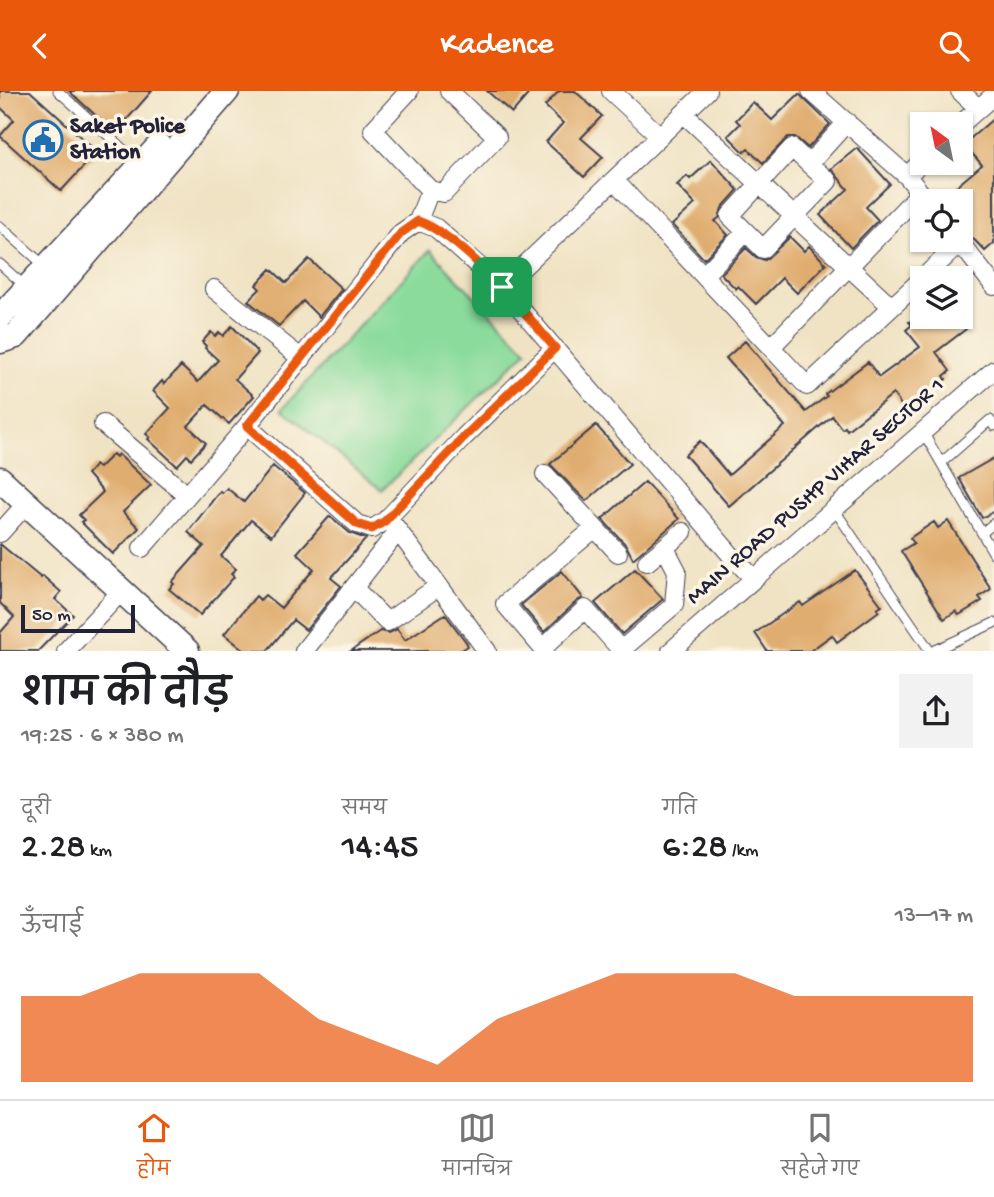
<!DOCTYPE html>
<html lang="hi">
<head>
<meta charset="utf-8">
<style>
  body { margin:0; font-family:"Gochi Hand","Playpen Sans Deva",sans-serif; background:#f2f2f2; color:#202124; height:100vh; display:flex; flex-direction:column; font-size:26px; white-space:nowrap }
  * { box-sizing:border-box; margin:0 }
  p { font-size:23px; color:#757577 }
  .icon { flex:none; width:38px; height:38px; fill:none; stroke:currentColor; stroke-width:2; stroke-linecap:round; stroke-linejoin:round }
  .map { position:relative; height:560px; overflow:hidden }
  .sheet { display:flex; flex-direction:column; background:#fff; flex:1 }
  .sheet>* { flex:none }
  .needle { width:46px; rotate:327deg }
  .controls { position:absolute; left:910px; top:21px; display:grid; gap:14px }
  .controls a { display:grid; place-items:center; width:63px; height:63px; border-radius:0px; background:#fff; box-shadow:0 2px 5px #0004; font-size:35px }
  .scale { position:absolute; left:21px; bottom:18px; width:114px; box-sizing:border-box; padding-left:7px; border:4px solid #22223b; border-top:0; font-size:19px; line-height:24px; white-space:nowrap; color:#22223b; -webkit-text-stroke:5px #fcf5e5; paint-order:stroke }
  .pin { position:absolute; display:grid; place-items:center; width:60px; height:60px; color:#fff; margin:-30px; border-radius:14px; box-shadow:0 4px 10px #0006 }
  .round { display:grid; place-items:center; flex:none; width:74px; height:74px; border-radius:0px; background:#f2f2f2 }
  .summary { display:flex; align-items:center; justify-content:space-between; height:119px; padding:0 21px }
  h1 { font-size:38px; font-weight:600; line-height:52px }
  .stats { display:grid; grid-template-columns:repeat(3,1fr); gap:10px; height:119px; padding:7px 21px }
  .stats div { display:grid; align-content:center }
  .stats b { font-size:35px; font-weight:600 }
  .stats small { font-size:19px; font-weight:400 }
  .stats p { font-size:19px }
  .chart { height:196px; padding:14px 21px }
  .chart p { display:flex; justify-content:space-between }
  .chart svg { width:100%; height:126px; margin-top:7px; fill:#ea580c; opacity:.7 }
  header { display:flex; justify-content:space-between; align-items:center; height:91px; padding:0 21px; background:#ea580c; color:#fff; font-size:32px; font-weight:600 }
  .menu { display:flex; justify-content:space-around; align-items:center; height:98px; border-top:2px solid #e0e0e0; background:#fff; font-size:19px; color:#757577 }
  .menu a { display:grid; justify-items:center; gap:4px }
  .menu .active { color:#ea580c }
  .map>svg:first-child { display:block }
  .green { fill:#8adb9c; stroke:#567e6c; stroke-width:2 }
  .building { fill:#e0ad70 }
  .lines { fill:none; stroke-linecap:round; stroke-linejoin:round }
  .lane-casing { stroke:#413f50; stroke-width:11 }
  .street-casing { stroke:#413f50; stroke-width:20 }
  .secondary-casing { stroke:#413f50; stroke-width:27 }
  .lane { stroke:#fff; stroke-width:9 }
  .street { stroke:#fff; stroke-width:18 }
  .secondary { stroke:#fff; stroke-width:24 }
  .route-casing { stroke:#fff; stroke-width:14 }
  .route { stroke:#ea580c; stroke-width:9 }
  .labels { text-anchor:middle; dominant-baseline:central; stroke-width:7; stroke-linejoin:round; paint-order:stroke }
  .poi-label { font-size:23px; font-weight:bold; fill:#22223b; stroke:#fcf5e5; text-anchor:start }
  .street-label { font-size:23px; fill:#22223b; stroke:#fcf5e5 }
</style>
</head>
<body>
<header><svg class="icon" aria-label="back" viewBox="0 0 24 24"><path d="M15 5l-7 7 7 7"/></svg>Kadence<svg class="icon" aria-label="search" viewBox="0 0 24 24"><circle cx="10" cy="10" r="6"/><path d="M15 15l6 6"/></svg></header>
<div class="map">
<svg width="994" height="560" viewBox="0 0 994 560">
  <rect width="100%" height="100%" fill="#fcf5e5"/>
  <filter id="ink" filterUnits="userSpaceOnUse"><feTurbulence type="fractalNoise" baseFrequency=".0143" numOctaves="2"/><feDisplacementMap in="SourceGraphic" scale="14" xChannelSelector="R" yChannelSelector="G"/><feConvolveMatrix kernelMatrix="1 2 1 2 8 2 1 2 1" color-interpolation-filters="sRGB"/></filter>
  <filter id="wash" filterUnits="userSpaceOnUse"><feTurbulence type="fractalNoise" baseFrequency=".00686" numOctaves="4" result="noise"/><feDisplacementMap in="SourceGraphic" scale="28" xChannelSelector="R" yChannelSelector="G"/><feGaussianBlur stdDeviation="1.57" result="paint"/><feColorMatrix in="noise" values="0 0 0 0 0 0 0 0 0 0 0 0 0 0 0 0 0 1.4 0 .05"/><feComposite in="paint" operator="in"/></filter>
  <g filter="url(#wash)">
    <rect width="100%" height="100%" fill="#f0e3c4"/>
    <path class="green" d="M 430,159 L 527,260 L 382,399 L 282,318 Z"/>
    <g id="blocks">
      <path class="building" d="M 0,0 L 30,0 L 97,61 L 61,100 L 0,45 L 14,29 L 0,16 Z
        M 69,0 L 152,0 L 115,42 Z
        M 487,0 L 531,0 L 512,22 Z
        M 559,0 L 575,0 L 602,25 L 581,47 L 603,66 L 584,86 L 546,51 L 563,32 L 545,15 Z
        M 799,3 L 830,33 L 808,57 L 795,46 L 788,46 L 763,72 L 748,58 L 744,61 L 728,45 L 740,33 L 736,29 L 753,11 L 772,29 Z
        M 994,27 L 994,152 L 985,160 L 961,135 L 961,110 L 939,110 L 982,74 L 964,53 Z
        M 857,57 L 890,93 L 866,116 L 878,129 L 851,157 L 820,124 L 848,98 L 831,78 Z
        M 711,69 L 738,99 L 722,117 L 719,127 L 715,130 L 728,144 L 704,168 L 672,134 L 695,113 L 677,94 L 687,85 L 690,88 Z
        M 790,146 L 804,160 L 809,155 L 826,173 L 797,202 L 782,187 L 756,213 L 738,195 L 736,198 L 721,183 L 746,157 L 756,166 L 765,169 Z
        M 309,168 L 342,198 L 319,226 L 303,210 L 279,235 L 248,210 L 260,198 L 256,194 L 271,178 L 286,192 Z
        M 917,226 L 957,226 L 966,238 L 936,261 L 950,280 L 944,285 L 946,288 L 910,315 L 904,318 L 893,303 L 847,339 L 845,336 L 842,338 L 832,325 L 729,415 L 685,364 L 700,350 L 729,384 L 785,335 L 726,267 L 745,250 L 806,321 L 827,305 L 825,303 L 868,271 L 879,286 L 920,256 L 906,239 L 912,234 L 909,231 Z
        M 232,235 L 258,262 L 235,288 L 254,305 L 229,333 L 207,314 L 188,335 L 206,352 L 191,368 L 187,364 L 177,375 L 148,348 L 150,346 L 146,343 L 170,317 L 153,300 L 162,290 L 164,293 L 181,275 L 198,291 L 218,269 L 205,257 L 206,255 L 202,251 L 211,241 L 215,245 L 219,241 L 223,245 Z
        M 596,334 L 630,373 L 586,410 L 550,373 Z
        M 113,363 L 116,366 L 118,363 L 151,394 L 123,421 L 139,437 L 113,463 L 81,431 L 84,429 L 79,424 L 103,401 L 87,383 L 95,374 L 99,377 Z
        M 994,367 L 994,420 L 982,427 L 959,387 Z
        M 273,375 L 305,402 L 271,445 L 251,429 L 221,465 L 236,478 L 231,483 L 234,486 L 200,524 L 169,498 L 174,493 L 172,491 L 204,455 L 188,441 L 220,400 L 222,402 L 227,397 L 244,411 Z
        M 645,391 L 679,428 L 633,468 L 626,454 L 602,428 Z
        M 330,425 L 350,442 L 366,448 L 331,487 L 341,495 L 306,539 L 293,529 L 267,560 L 245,560 L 224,543 L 256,505 L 260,509 L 265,504 L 281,517 L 314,478 L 297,462 Z
        M 948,430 L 991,498 L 979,506 L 982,510 L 959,524 L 956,520 L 944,528 L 901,460 L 914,452 L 910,447 L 934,431 L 938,437 Z
        M 0,453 L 41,487 L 43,485 L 61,501 L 55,508 L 73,524 L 38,560 L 0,560 L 0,542 L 14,526 L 0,512 Z
        M 635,478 L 663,508 L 622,543 L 595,512 Z
        M 855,479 L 882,515 L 877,518 L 879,520 L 837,551 L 832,544 L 810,560 L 767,560 L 755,542 L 800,511 L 803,515 Z
        M 562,480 L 583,507 L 577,510 L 544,541 L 521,514 Z
        M 445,523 L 466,551 L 468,555 L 460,560 L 351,560 L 380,540 L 389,542 L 397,538 L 405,549 Z"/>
    </g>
  </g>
  <g filter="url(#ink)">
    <use href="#blocks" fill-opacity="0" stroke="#413f50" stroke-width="2"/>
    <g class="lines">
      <g class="lane-casing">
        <path id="lane" d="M 58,0 L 140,73
          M 0,135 L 46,176
          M 0,173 L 26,196
          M 923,341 L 994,463
          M 941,372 L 990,329 L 994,335
          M 834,418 L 930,560
          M 982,442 L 994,432
          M 933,560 L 994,532"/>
      </g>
      <g class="street-casing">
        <path id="street" d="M 409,0 L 373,39 L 430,99 L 444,102 L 497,46 L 449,0
          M 611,0 L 660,45
          M 811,0 L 907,85 L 927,110
          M 960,0 L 978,17
          M 684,23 L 892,216
          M 961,33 L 994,4
          M 907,85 L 922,70
          M 614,89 L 807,295 L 922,188
          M 430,99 L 418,130 L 401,142 L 247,335 L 357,433 L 372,438 L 385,430 L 464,346 L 555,257
          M 418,130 L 436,137 L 502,196 L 730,463 L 754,488
          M 746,141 L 763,158 L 828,90 L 809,73
          M 958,149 L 994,195
          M 704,184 L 746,141 L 730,125 L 792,57 L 809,73 L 847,31
          M 923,187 L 960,152
          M 502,196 L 707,0
          M 214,198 L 302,268
          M 772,255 L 920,102
          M 103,333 L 187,404
          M 545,383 L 618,462
          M 388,426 L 487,560
          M 0,442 L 18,422
          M 142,457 L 247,335
          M 647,471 L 683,441
          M 354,497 L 387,531 L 439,495
          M 543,557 L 585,518 L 621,559
          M 66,560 L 114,508
          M 304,560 L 398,440
          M 545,560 L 505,513 L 595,437
          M 620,560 L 674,514 L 677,480 L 665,457
          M 671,560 L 994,279"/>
      </g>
      <g class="secondary-casing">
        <path id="secondary" d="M 0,226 L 159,55
          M 0,250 L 16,245 L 227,0
          M 0,388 L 187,560"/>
      </g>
      <use href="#lane" class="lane"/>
      <use href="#street" class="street"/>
      <use href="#secondary" class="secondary"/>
    </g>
  </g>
  <g class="lines" filter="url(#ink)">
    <g class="route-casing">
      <path id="route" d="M 418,130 C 464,146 523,220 555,257 L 464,346 L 385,430 L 372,438 L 357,433 L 247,335 L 401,142 Z"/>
    </g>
    <use href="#route" class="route"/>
  </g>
  <defs>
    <g id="civic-ring" transform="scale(2.0125)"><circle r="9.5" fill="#fcf5e5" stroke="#1f6fb2" stroke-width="1.5"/><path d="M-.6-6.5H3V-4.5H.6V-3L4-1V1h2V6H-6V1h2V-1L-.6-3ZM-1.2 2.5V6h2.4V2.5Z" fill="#1f6fb2"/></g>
  </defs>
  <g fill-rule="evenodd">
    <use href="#civic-ring" x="43" y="49"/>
  </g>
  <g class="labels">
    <g class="poi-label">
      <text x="70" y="36">Saket Police<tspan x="70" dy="26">Station</tspan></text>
    </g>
    <g class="street-label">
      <text transform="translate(816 401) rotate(-41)">MAIN ROAD PUSHP VIHAR SECTOR 1</text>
    </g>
  </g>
</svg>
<div class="controls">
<a><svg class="needle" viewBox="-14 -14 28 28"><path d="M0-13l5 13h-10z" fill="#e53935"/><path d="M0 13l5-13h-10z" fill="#757577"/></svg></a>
<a><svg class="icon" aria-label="locate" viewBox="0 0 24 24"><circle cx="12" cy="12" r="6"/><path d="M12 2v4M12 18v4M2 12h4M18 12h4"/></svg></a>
<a><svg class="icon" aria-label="layers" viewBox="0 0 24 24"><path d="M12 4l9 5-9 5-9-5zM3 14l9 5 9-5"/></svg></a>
</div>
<div class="scale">50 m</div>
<div class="pin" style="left:502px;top:196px;background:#1e9e55"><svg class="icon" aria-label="arrive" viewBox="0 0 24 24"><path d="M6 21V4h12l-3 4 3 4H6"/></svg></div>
</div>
<section class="sheet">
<div class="summary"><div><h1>शाम की दौड़</h1><p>19:25 · 6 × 380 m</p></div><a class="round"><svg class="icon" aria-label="share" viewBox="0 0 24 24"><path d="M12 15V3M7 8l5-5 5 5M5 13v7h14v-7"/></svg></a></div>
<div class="stats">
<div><p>दूरी</p><b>2.28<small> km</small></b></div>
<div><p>समय</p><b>14:45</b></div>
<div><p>गति</p><b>6:28<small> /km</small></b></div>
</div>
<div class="chart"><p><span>ऊँचाई</span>13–17 m</p>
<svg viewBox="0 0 160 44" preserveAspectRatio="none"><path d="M0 44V14L10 14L20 6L30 6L40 6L50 22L60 30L70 38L80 22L90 14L100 6L110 6L120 6L130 14L140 14L150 14L160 14V44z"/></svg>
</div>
</section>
<nav class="menu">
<a class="active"><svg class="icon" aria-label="home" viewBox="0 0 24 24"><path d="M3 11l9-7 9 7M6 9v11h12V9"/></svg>होम</a>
<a><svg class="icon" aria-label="map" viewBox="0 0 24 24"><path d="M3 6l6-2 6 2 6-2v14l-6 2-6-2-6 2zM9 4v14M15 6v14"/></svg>मानचित्र</a>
<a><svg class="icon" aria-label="saved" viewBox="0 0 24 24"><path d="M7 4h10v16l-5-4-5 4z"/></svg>सहेजे गए</a>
</nav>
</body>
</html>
